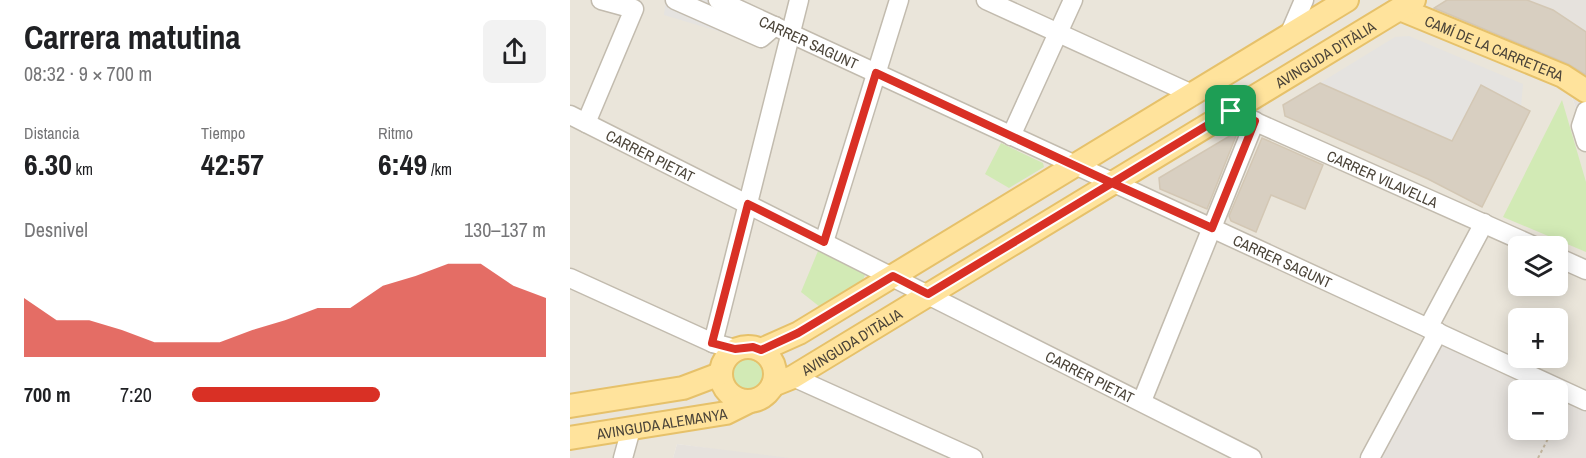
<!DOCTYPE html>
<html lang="es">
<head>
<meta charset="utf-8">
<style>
  body { margin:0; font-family:"Archivo Narrow",sans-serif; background:#f2f2f2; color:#202124; height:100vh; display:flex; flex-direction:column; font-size:22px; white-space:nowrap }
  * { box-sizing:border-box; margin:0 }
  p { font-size:20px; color:#757577 }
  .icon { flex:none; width:33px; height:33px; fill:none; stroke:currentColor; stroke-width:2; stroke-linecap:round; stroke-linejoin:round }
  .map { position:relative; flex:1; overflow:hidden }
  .side { display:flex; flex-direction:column; background:#fff; width:570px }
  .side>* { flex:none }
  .buttons { position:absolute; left:938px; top:236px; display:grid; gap:12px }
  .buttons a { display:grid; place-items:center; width:60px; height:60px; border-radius:9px; background:#fff; box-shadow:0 3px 15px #0003; font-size:30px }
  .pin { position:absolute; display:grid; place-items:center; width:51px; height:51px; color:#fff; margin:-26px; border-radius:12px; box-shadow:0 3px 9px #0006 }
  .round { display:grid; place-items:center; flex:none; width:63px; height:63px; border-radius:9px; background:#f2f2f2 }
  .summary { display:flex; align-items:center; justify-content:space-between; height:102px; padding:0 24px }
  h1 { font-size:33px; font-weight:800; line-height:45px }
  .metrics { display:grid; grid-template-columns:repeat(3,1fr); gap:9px; height:102px; padding:6px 24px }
  .metrics div { display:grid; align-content:center }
  .metrics b { font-size:30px; font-weight:800 }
  .metrics small { font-size:16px; font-weight:400 }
  .metrics p { font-size:16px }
  .chart { height:168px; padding:12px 24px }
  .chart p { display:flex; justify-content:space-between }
  .chart svg { width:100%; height:108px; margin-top:6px; fill:#d93025; opacity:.7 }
  ul { padding:0 24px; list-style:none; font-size:20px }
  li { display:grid; grid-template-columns:96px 72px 1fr; align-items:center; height:45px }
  li i { height:15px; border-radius:8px; background:#d93025 }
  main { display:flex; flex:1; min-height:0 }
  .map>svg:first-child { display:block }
  .residential { fill:#eae5da; fill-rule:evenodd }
  .industrial { fill:#e6e2dd }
  .green { fill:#d2eab5 }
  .parking { fill:#e5e3e0 }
  .building { fill:#d8cfc1; stroke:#d3c7b4; stroke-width:1.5 }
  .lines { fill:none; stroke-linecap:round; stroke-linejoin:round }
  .minor-casing { stroke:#c2bbae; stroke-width:21 }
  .major-casing { stroke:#e6c16a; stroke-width:26 }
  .path { stroke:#c4b79f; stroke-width:2; stroke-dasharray:3 3; stroke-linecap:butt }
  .minor { stroke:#fff; stroke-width:18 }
  .major { stroke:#ffe39c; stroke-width:22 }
  .route-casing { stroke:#fff; stroke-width:12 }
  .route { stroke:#d93025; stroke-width:8 }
  .labels { text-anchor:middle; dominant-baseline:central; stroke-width:4.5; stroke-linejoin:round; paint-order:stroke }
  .street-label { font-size:15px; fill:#4b4439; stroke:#fff }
</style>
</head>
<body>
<main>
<section class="side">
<div class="summary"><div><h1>Carrera matutina</h1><p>08:32 · 9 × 700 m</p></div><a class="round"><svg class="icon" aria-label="share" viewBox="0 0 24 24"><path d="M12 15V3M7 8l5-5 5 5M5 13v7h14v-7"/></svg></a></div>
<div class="metrics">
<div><p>Distancia</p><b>6.30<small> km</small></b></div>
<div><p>Tiempo</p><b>42:57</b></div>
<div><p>Ritmo</p><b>6:49<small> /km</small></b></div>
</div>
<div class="chart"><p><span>Desnivel</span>130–137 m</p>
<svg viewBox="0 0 160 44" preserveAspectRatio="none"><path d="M0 44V20L10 29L20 29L30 33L40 38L50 38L60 38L70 33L80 29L90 24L100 24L110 15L120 11L130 6L140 6L150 15L160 20V44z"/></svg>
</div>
<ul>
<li><b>700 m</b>7:20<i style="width:53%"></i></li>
</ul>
</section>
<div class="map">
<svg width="1016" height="458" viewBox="0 0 1016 458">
  <rect width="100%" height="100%" fill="#f6f3ec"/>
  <path class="residential" d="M 0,0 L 883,0 L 864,12 L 993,71 L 1016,138 L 1016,404 L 865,339 L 802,458 L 209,458 L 107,444 L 103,458 L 0,458 ZM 948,246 L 987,246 L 987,285 L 948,285 ZM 948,318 L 987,318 L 987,357 L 948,357 Z"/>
  <path class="industrial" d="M 883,0 L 1016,0 L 1016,138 L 993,71 L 863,12 Z
    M 865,339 L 983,390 L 948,390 L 948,429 L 987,429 L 987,392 L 1016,404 L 1016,458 L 802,458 Z
    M 107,444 L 220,458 L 103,458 Z"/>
  <path class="green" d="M 992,100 L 1016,182 L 1016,252 L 933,217 Z
    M 431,143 L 473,163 L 474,167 L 439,188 L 415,174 Z
    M 248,251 L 290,269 L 295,275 L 292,282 L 250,307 L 231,292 Z
    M162 374a16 16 0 1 1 32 0a16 16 0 1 1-32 0Z"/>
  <path class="parking" d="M 96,0 L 139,0 L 206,31 L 191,44 L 94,15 Z
    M 839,36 L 953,84 L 951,106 L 911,85 L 882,141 L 750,83 L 825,37 Z"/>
  <path class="building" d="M 877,0 L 957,0 L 983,10 L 1016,32 L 1016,75 L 998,64 L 864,8 Z
    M 750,83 L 882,141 L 911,85 L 960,111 L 912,207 L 858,179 L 715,116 L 713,105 Z
    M 668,131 L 637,209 L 590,189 L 589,178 Z
    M 692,138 L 753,165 L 735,209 L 701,195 L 686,232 L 661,221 L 659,216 Z"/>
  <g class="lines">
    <g class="minor-casing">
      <g id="minor">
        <path d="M 105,0 L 191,38 L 205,26"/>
        <path id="s1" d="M 148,0 L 1016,401"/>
        <path d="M 416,0 L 622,94"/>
        <path d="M 719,35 L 734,0"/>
        <path id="s2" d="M 661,111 L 964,246"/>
        <path d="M 1016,111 L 1011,126 L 1016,142"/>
        <path id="s3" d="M 0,115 L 682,458"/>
        <path d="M 16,123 L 64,9 L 31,0"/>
        <path d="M 441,136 L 503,0"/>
        <path d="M 254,242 L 329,0"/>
        <path d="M 987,257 L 1016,270"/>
        <path d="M 0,278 L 143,343 L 165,349"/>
        <path d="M 858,328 L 914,223"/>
        <path d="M 143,343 L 229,0"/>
        <path d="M 223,377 L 403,458"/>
        <path d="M 572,401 L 685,121"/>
        <path d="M 53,458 L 61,429"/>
        <path d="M 800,458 L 868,332"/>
      </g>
    </g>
    <g class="major-casing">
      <g id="major">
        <path id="s4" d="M 830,9 L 993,76 L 1016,91"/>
        <circle cx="178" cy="374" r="27"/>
        <path d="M 191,350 L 229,333 L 777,0"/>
        <path id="s5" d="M 203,385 L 223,377 L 844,0"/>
        <path d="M 0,406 L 113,388 L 150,374"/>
        <path id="s6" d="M 0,438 L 156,413 L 180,401"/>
      </g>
    </g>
    <path class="path" d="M 987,421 L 994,408
      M 968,458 L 983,429"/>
    <use href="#minor" class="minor"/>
    <use href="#major" class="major"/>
  </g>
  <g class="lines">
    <g class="route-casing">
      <path id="route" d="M 661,111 L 542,183 L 306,73 L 254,242 L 178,204 L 142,343 L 165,349 L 183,347 L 191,350 L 228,333 L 323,276 L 358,294 L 542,183 L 642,228 L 685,121 L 661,111"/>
    </g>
    <use href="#route" class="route"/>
  </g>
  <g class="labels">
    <g class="street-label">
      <text stroke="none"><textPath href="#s1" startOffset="100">CARRER SAGUNT</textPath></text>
      <text stroke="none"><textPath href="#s4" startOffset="102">CAMÍ DE LA CARRETERA</textPath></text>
      <text stroke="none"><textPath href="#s5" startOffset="644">AVINGUDA D'ITÀLIA</textPath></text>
      <text stroke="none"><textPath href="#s3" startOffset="90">CARRER PIETAT</textPath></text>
      <text stroke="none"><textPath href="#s2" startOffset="166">CARRER VILAVELLA</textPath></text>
      <text stroke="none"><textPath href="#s1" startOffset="622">CARRER SAGUNT</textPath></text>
      <text stroke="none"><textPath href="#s5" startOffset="90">AVINGUDA D'ITÀLIA</textPath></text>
      <text stroke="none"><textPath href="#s3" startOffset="582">CARRER PIETAT</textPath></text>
      <text stroke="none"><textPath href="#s6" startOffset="93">AVINGUDA ALEMANYA</textPath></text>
    </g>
  </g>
</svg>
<div class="buttons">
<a><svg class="icon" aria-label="layers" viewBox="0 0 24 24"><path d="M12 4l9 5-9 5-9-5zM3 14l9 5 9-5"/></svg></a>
<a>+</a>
<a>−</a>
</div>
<div class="pin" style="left:661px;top:111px;background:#1e9e55"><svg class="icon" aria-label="arrive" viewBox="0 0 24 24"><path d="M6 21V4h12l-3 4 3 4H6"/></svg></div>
</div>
</main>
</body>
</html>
